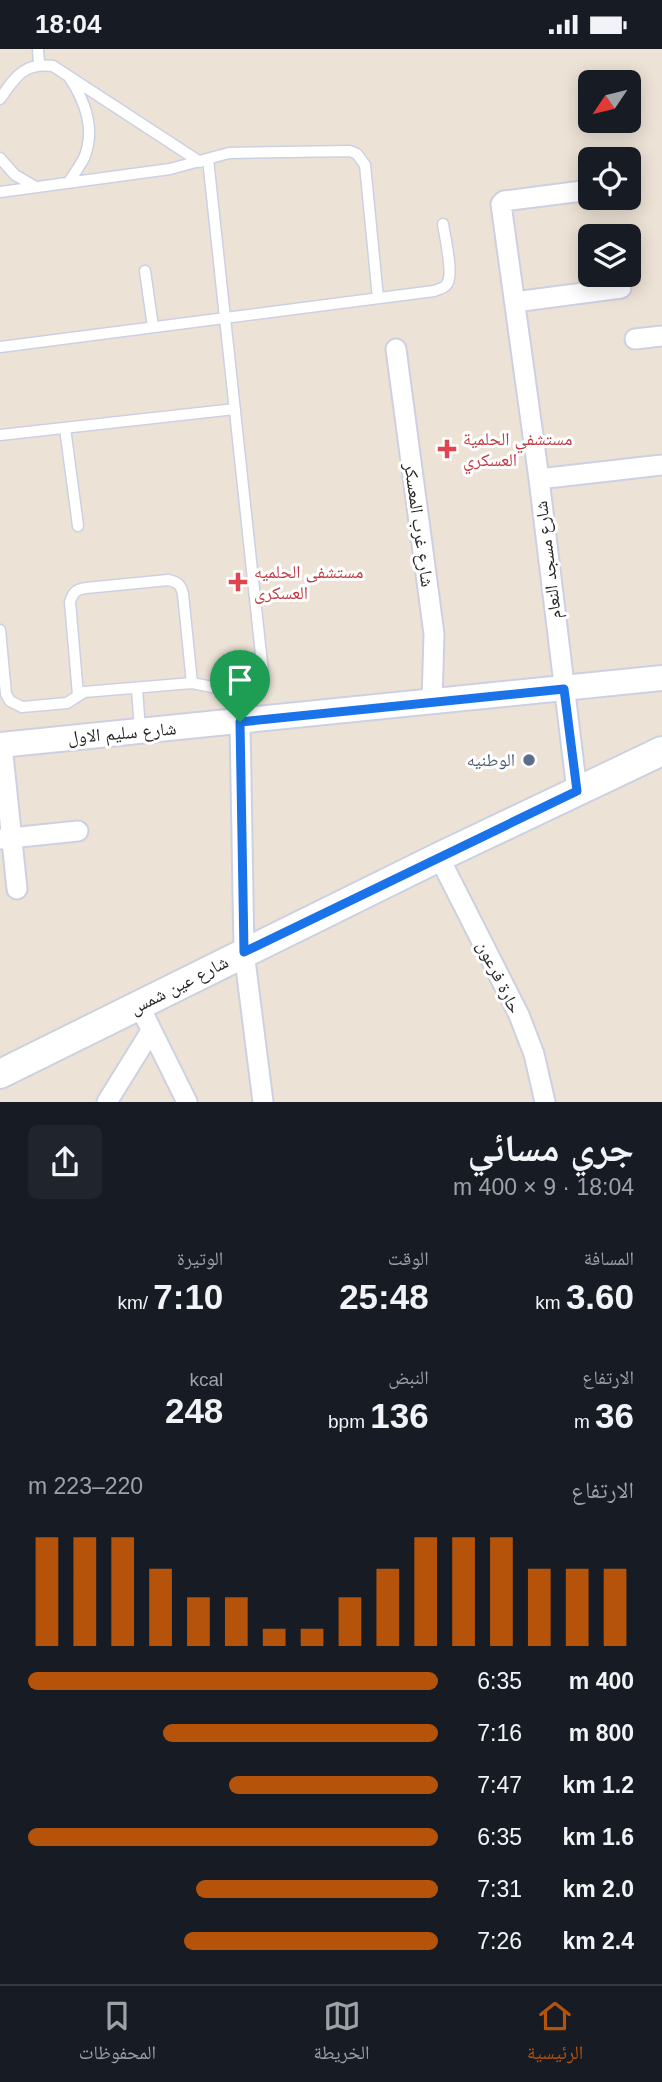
<!DOCTYPE html>
<html lang="ar">
<head>
<meta charset="utf-8">
<style>
  body { margin:0; font-family:Helvetica,"Noto Naskh Arabic",sans-serif; background:#20242c; color:#f1f3f6; direction:rtl; height:100vh; display:flex; flex-direction:column; font-size:26px; white-space:nowrap }
  * { box-sizing:border-box; margin:0 }
  p { font-size:23px; color:#9ea1a6 }
  .icon { flex:none; width:38px; height:38px; fill:none; stroke:currentColor; stroke-width:2; stroke-linecap:round; stroke-linejoin:round }
  .map { position:relative; height:1053px; overflow:hidden; direction:ltr }
  .sheet { display:flex; flex-direction:column; background:#171b24; flex:1 }
  .sheet>* { flex:none }
  .needle { width:46px; rotate:235deg }
  .fabs { position:absolute; left:578px; top:21px; display:grid; gap:14px }
  .fabs a { display:grid; place-items:center; width:63px; height:63px; border-radius:10px; background:#171b24; box-shadow:0 4px 18px #0003; font-size:35px }
  .pin { position:absolute; display:grid; place-items:center; width:60px; height:60px; color:#fff; margin:-72px -30px; border-radius:50% 50% 50% 0; rotate:-45deg; box-shadow:0 0 7px #0007 }
  .pin .icon { rotate:45deg }
  .round { display:grid; place-items:center; flex:none; width:74px; height:74px; border-radius:10px; background:#20242c }
  .summary { display:flex; align-items:center; justify-content:space-between; height:119px; padding:0 28px }
  h1 { font-size:38px; font-weight:700; line-height:52px }
  .stats { display:grid; grid-template-columns:repeat(3,1fr); gap:10px; height:119px; padding:7px 28px }
  .stats div { display:grid; align-content:center }
  .stats b { font-size:35px; font-weight:700 }
  .stats small { font-size:19px; font-weight:400 }
  .stats p { font-size:19px }
  .chart { height:196px; padding:14px 28px }
  .chart p { display:flex; justify-content:space-between }
  .chart svg { width:100%; height:126px; margin-top:7px; stroke:#b45309; stroke-width:6 }
  ul { padding:0 28px; list-style:none; font-size:23px }
  li { display:grid; grid-template-columns:112px 84px 1fr; align-items:center; height:52px }
  li i { height:18px; border-radius:9px; background:#b45309 }
  .status { display:flex; justify-content:space-between; align-items:center; height:49px; padding:0 35px; background:#171b24; direction:ltr }
  .status svg { height:19px; fill:currentColor }
  .menu { display:flex; justify-content:space-around; align-items:center; height:98px; border-top:2px solid #363941; background:#171b24; font-size:19px; color:#9ea1a6 }
  .menu a { display:grid; justify-items:center; gap:4px }
  .menu .on { color:#b45309 }
  .map>svg:first-child { display:block }
  .lines { fill:none; stroke-linecap:round; stroke-linejoin:round }
  .service-casing { stroke:#ccd1e2; stroke-width:13 }
  .minor-casing { stroke:#ccd1e2; stroke-width:23 }
  .tertiary-casing { stroke:#ccd1e2; stroke-width:28 }
  .secondary-casing { stroke:#ccd1e2; stroke-width:32 }
  .service { stroke:#fff; stroke-width:10 }
  .minor { stroke:#fff; stroke-width:19 }
  .tertiary { stroke:#fff; stroke-width:24 }
  .secondary { stroke:#fff; stroke-width:28 }
  .route-casing { stroke:#fff; stroke-width:14 }
  .route { stroke:#1a73e8; stroke-width:9 }
  .health-dot { fill:#e0444e; stroke:#fff; stroke-width:2.5 }
  .service-dot { fill:#5c6f8a; stroke:#fff; stroke-width:2.5 }
  .labels { text-anchor:middle; dominant-baseline:central; stroke-width:6; stroke-linejoin:round; paint-order:stroke }
  .health-label { font-size:18px; fill:#be3a42; stroke:#fff; text-anchor:start }
  .street-label { font-size:18px; fill:#272727; stroke:#fff }
  .service-label { font-size:18px; fill:#4e5e75; stroke:#fff; text-anchor:end }
</style>
</head>
<body>
<div class="status"><b>18:04</b><svg viewBox="0 0 49 12"><path d="M0 12V9h3v3zM5 12V6h3v6zM10 12V3h3v9zM15 12V0h3v12zM26 1h20v11H26zM47 4h2v5h-2z"/></svg></div>
<div class="map">
<svg width="662" height="1053" viewBox="0 0 662 1053">
  <rect width="100%" height="100%" fill="#ece2d6"/>
  <g class="lines">
    <g class="service-casing">
      <path id="service" d="M 38,0 L 39,15
        M 0,50 C 16,27 23,14 53,17 L 200,113
        M 0,109 L 15,126 L 34,137
        M 69,133 C 74,125 80,117 84,109 C 96,81 85,51 69,28
        M 0,143 L 170,120 L 229,104 L 350,102 L 357,105 L 365,116 L 378,249
        M 145,222 L 153,278
        M 0,298 L 434,242 C 439,240 446,239 448,233 C 453,223 445,188 443,175
        M 65,379 L 78,477
        M 0,386 L 235,360
        M 0,581 L 6,645 L 10,652 L 22,658 L 67,654 L 84,643 L 192,634 L 217,639 L 251,634 L 259,630 L 263,624 L 208,110
        M 137,640 L 140,681
        M 78,646 L 70,553 C 73,543 77,540 86,539 L 168,531 C 178,533 181,536 183,545 L 192,634"/>
    </g>
    <g class="minor-casing">
      <path id="minor" d="M 515,253 L 621,239
        M 635,290 L 662,287
        M 396,300 L 434,585 L 432,653
        M 539,430 L 662,416
        M 240,673 L 244,903 L 263,1053
        M 2,696 L 17,840
        M 577,742 L 539,430 L 501,155 L 504,152 L 590,141
        M 0,790 L 78,782
        M 439,808 L 519,966 L 534,1005 L 545,1053
        M 139,956 L 187,1053
        M 107,1053 L 151,982"/>
    </g>
    <g class="tertiary-casing">
      <path id="tertiary" d="M 0,696 L 662,629"/>
    </g>
    <g class="secondary-casing">
      <path id="secondary" d="M 0,1025 L 439,808 L 662,702"/>
    </g>
    <use href="#service" class="service"/>
    <use href="#minor" class="minor"/>
    <use href="#tertiary" class="tertiary"/>
    <use href="#secondary" class="secondary"/>
  </g>
  <g class="lines">
    <g class="route-casing">
      <path id="route" d="M 564,640 L 577,742 L 244,903 L 240,673 Z"/>
    </g>
    <use href="#route" class="route"/>
  </g>
  <g class="health-dot">
    <path d="M443.5 389.5h7v7h7v7h-7v7h-7v-7h-7v-7h7z"/>
    <path d="M234.5 522.5h7v7h7v7h-7v7h-7v-7h-7v-7h7z"/>
  </g>
  <circle class="service-dot" cx="529" cy="711" r="7"/>
  <g class="labels">
    <g class="health-label">
      <text x="463" y="390">مستشفي الحلمية<tspan x="463" dy="21">العسكري</tspan></text>
      <text x="254" y="523">مستشفى الحلميه<tspan x="254" dy="21">العسكرى</tspan></text>
    </g>
    <g class="street-label">
      <text transform="translate(419 476) rotate(82)">شارع غرب المعسكر</text>
      <text transform="translate(548 511) rotate(-97)">شارع مسجد النعام</text>
      <text transform="translate(122 684) rotate(-5)">شارع سليم الاول</text>
      <text transform="translate(499 928) rotate(64)">حارة فرعون</text>
      <text transform="translate(179 936) rotate(-27)">شارع عين شمس</text>
    </g>
    <g class="service-label">
      <text x="515" y="711">الوطنيه</text>
    </g>
  </g>
</svg>
<div class="fabs">
<a><svg class="needle" viewBox="-14 -14 28 28"><path d="M0-13l5 13h-10z" fill="#e53935"/><path d="M0 13l5-13h-10z" fill="#9ea1a6"/></svg></a>
<a><svg class="icon" aria-label="locate" viewBox="0 0 24 24"><circle cx="12" cy="12" r="6"/><path d="M12 2v4M12 18v4M2 12h4M18 12h4"/></svg></a>
<a><svg class="icon" aria-label="layers" viewBox="0 0 24 24"><path d="M12 4l9 5-9 5-9-5zM3 14l9 5 9-5"/></svg></a>
</div>
<div class="pin" style="left:240px;top:673px;background:#1e9e55"><svg class="icon" aria-label="arrive" viewBox="0 0 24 24"><path d="M6 21V4h12l-3 4 3 4H6"/></svg></div>
</div>
<section class="sheet">
<div class="summary"><div><h1>جري مسائي</h1><p>18:04 · 9 × 400 m</p></div><a class="round"><svg class="icon" aria-label="share" viewBox="0 0 24 24"><path d="M12 15V3M7 8l5-5 5 5M5 13v7h14v-7"/></svg></a></div>
<div class="stats">
<div><p>المسافة</p><b>3.60<small> km</small></b></div>
<div><p>الوقت</p><b>25:48</b></div>
<div><p>الوتيرة</p><b>7:10<small> /km</small></b></div>
</div>
<div class="stats">
<div><p>الارتفاع</p><b>36<small> m</small></b></div>
<div><p>النبض</p><b>136<small> bpm</small></b></div>
<div><p>kcal</p><b>248</b></div>
</div>
<div class="chart"><p><span>الارتفاع</span>220–223 m</p>
<svg viewBox="0 0 160 44" preserveAspectRatio="none"><path d="M5 44V6M15 44V6M25 44V6M35 44V17M45 44V27M55 44V27M65 44V38M75 44V38M85 44V27M95 44V17M105 44V6M115 44V6M125 44V6M135 44V17M145 44V17M155 44V17"/></svg>
</div>
<ul>
<li><b>400 m</b>6:35<i style="width:100%"></i></li>
<li><b>800 m</b>7:16<i style="width:67%"></i></li>
<li><b>1.2 km</b>7:47<i style="width:51%"></i></li>
<li><b>1.6 km</b>6:35<i style="width:100%"></i></li>
<li><b>2.0 km</b>7:31<i style="width:59%"></i></li>
<li><b>2.4 km</b>7:26<i style="width:62%"></i></li>
</ul>
</section>
<nav class="menu">
<a class="on"><svg class="icon" aria-label="home" viewBox="0 0 24 24"><path d="M3 11l9-7 9 7M6 9v11h12V9"/></svg>الرئيسية</a>
<a><svg class="icon" aria-label="map" viewBox="0 0 24 24"><path d="M3 6l6-2 6 2 6-2v14l-6 2-6-2-6 2zM9 4v14M15 6v14"/></svg>الخريطة</a>
<a><svg class="icon" aria-label="saved" viewBox="0 0 24 24"><path d="M7 4h10v16l-5-4-5 4z"/></svg>المحفوظات</a>
</nav>
</body>
</html>
